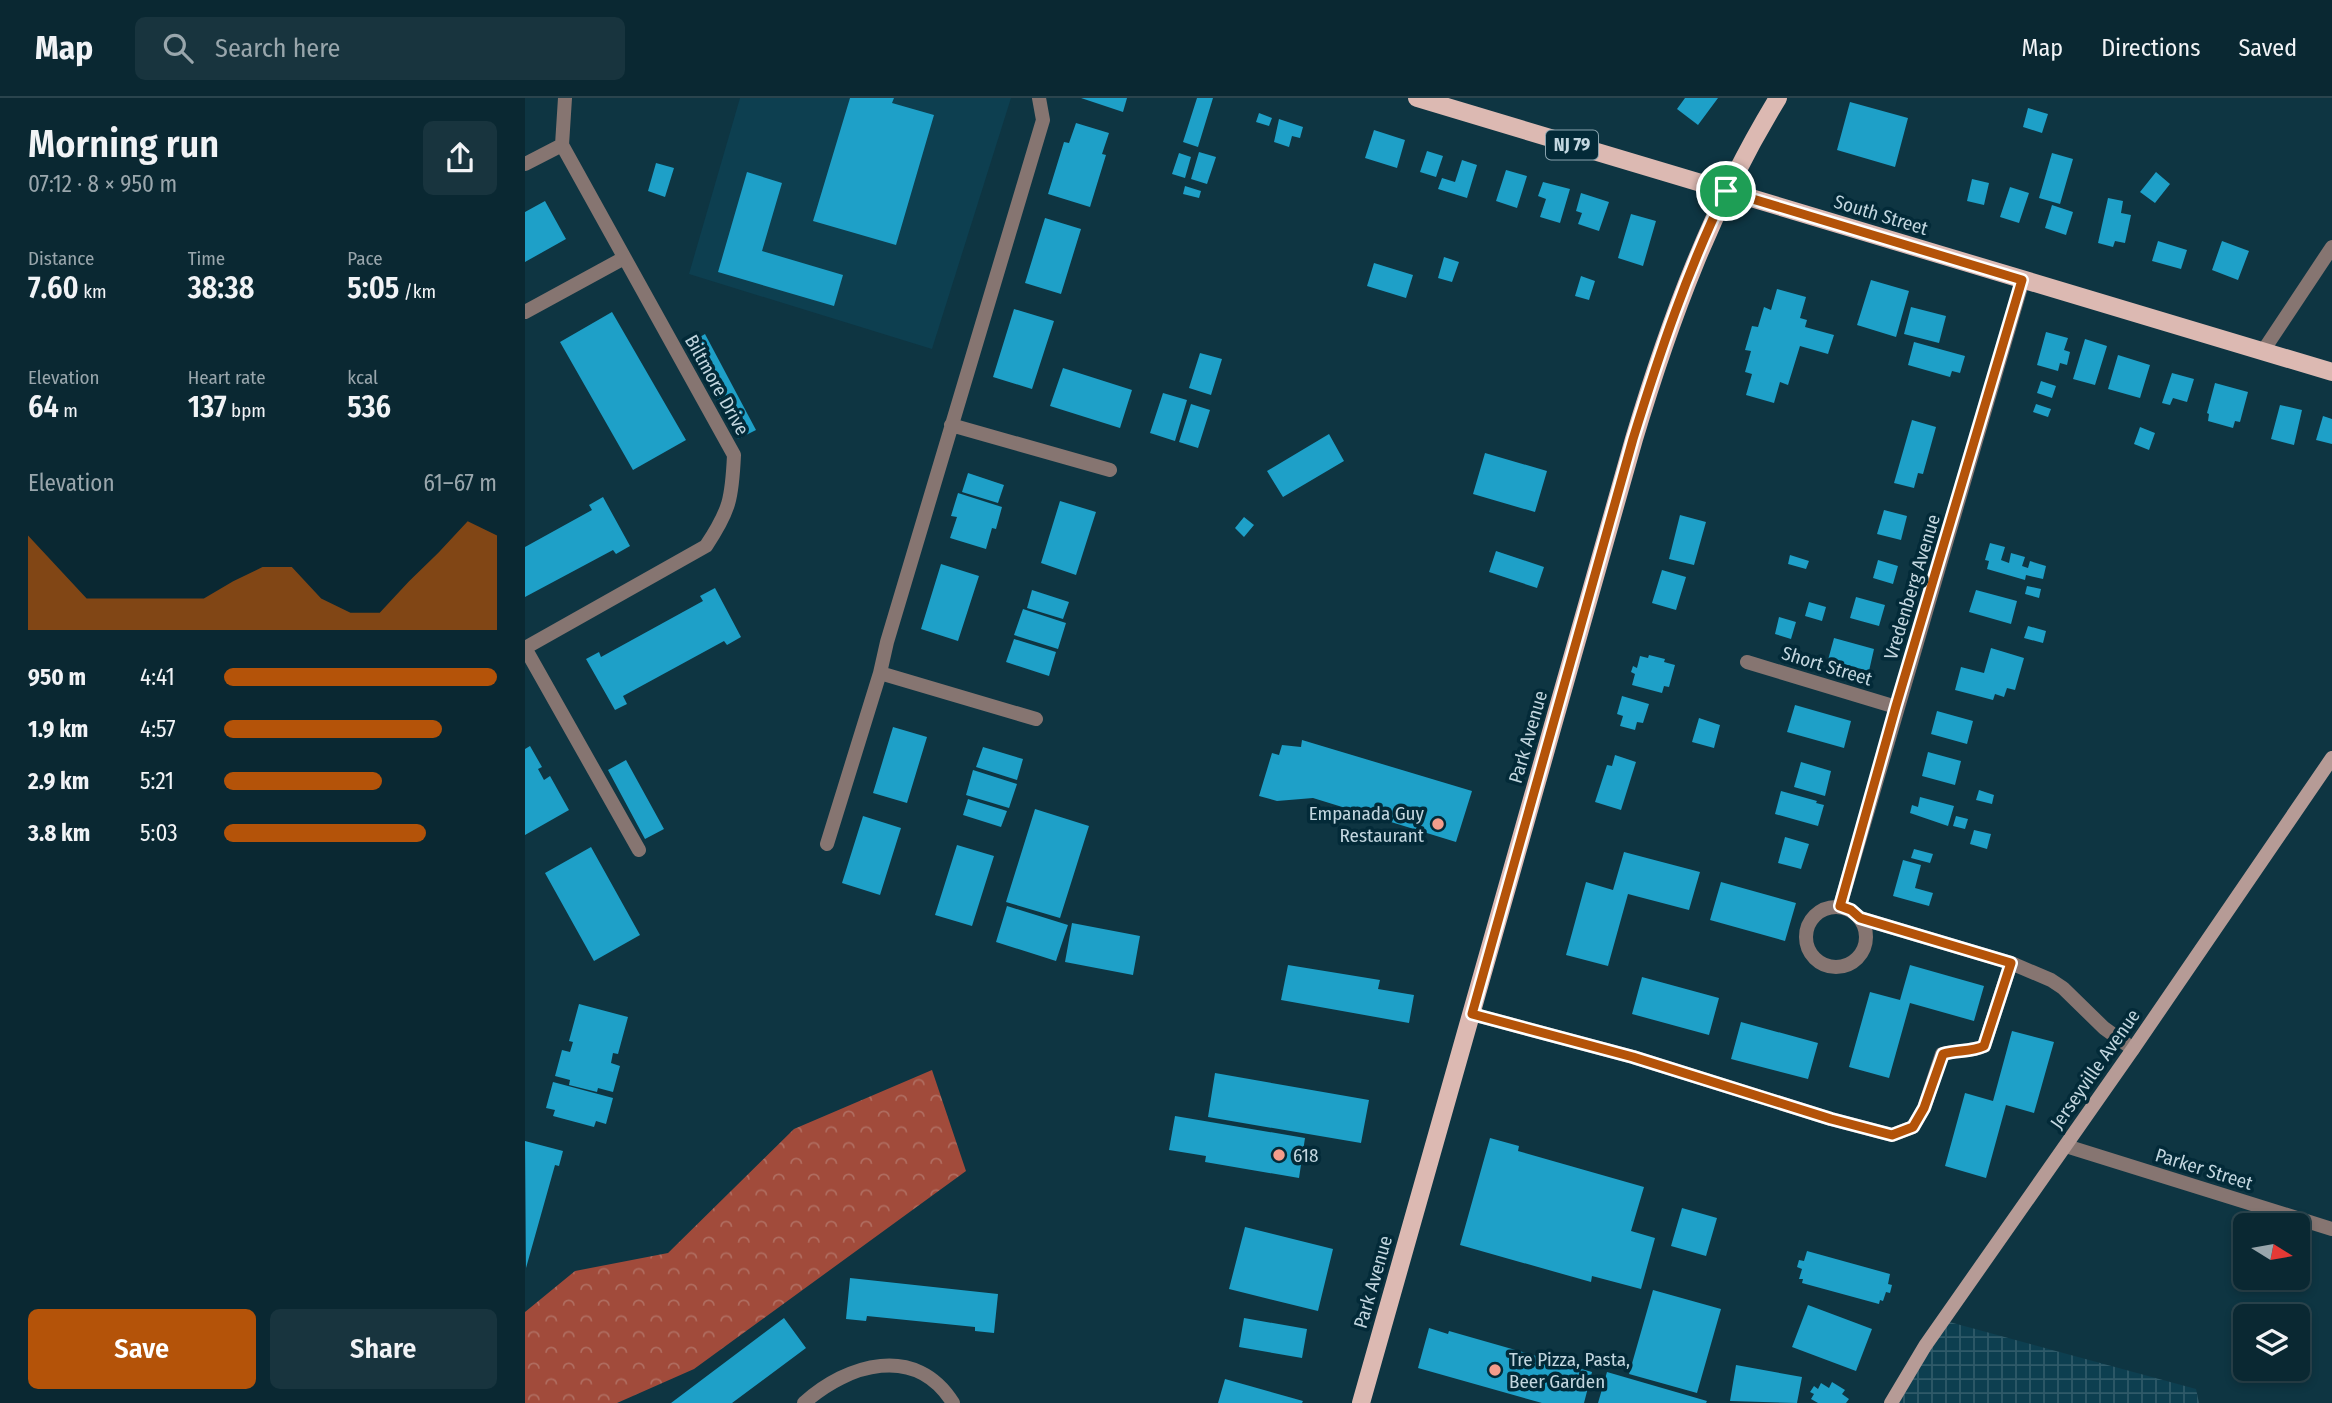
<!DOCTYPE html>
<html lang="en">
<head>
<meta charset="utf-8">
<style>
  body { margin:0; font-family:"Fira Sans Condensed",sans-serif; background:#18343e; color:#f1f3f6; height:100vh; display:flex; flex-direction:column; font-size:26px; white-space:nowrap }
  * { box-sizing:border-box; margin:0 }
  p { font-size:23px; color:#99a6ac }
  .icon { flex:none; width:38px; height:38px; fill:none; stroke:currentColor; stroke-width:2; stroke-linecap:round; stroke-linejoin:round }
  .map { position:relative; flex:1; overflow:hidden }
  .drawer { display:flex; flex-direction:column; background:#0a2832; width:525px }
  .drawer>* { flex:none }
  .needle { width:46px; rotate:101deg }
  .fabs { position:absolute; left:1708px; top:1115px; display:grid; gap:14px }
  .fabs a { display:grid; place-items:center; width:77px; height:77px; border-radius:10px; background:#0a2832; box-shadow:0 4px 10px #0003,0 0 0 2px #2a444d; font-size:35px }
  .pin { position:absolute; display:grid; place-items:center; width:60px; height:60px; color:#fff; margin:-30px; border:4px solid #fff; border-radius:50%; box-shadow:0 2px 7px #0007 }
  .round { display:grid; place-items:center; flex:none; width:74px; height:74px; border-radius:10px; background:#18343e }
  .summary { display:flex; align-items:center; justify-content:space-between; height:119px; padding:0 28px }
  h1 { font-size:38px; font-weight:600; line-height:52px }
  .figures { display:grid; grid-template-columns:repeat(3,1fr); gap:10px; height:119px; padding:7px 28px }
  .figures div { display:grid; align-content:center }
  .figures b { font-size:30px; font-weight:600 }
  .figures small { font-size:19px; font-weight:400 }
  .figures p { font-size:19px }
  .chart { height:196px; padding:14px 28px }
  .chart p { display:flex; justify-content:space-between }
  .chart svg { width:100%; height:126px; margin-top:7px; fill:#b45309; opacity:.7 }
  .primary-button { display:flex; gap:14px; margin-top:auto; padding:14px 28px }
  .primary-button a { flex:1; height:80px; border-radius:10px; background:#b45309; color:#fff; font-size:28px; font-weight:600; line-height:80px; text-align:center }
  .primary-button a+a { background:#18343e; color:#f1f3f6 }
  ul { padding:0 28px; list-style:none; font-size:23px }
  li { display:grid; grid-template-columns:112px 84px 1fr; align-items:center; height:52px }
  li i { height:18px; border-radius:9px; background:#b45309 }
  header { display:flex; align-items:center; gap:42px; box-sizing:border-box; height:98px; padding:0 35px; background:#0a2832; border-bottom:2px solid #2a444d }
  header strong { font-size:33px }
  nav { display:flex; gap:38px; margin-inline-start:auto; font-size:24px }
  .search { width:490px; height:63px; background:#18343e; display:flex; align-items:center; gap:18px; box-sizing:border-box; padding:0 24px; border-radius:10px; color:#99a6ac; font-size:26px }
  main { display:flex; flex:1; min-height:0 }
  .map>svg:first-child { display:block }
  .built { fill:#0d3f50 }
  .industrial { fill:url(#industrial-grid) }
  .forest { fill:url(#forest-crowns) }
  .building { fill:#1ea0c8 }
  .lines { fill:none; stroke-linecap:round; stroke-linejoin:round }
  .street { stroke:#867571; stroke-width:14 }
  .secondary { stroke:#b69b96; stroke-width:14 }
  .primary { stroke:#dcb9b2; stroke-width:18 }
  .route-casing { stroke:#fff; stroke-width:14 }
  .route { stroke:#b45309; stroke-width:9 }
  .poi-dot { fill:#f49d8c; stroke:#032a38; stroke-width:2.5 }
  .labels { text-anchor:middle; dominant-baseline:central; stroke-width:7; stroke-linejoin:round; paint-order:stroke }
  .shield { fill:#032a38; stroke:#89a3ae; stroke-width:2 }
  .shield-label { font-size:18px; font-weight:bold; fill:#c3d7e0 }
  .street-label { font-size:19px; fill:#c3d7e0; stroke:#032a38 }
  .poi-label { font-size:19px; fill:#c3d7e0; stroke:#032a38; text-anchor:start }
</style>
</head>
<body>
<header>
<strong>Map</strong>
<div class="search"><svg class="icon" aria-label="search" viewBox="0 0 24 24"><circle cx="10" cy="10" r="6"/><path d="M15 15l6 6"/></svg>Search here</div>
<nav><a>Map</a><a>Directions</a><a>Saved</a></nav>
</header>
<main>
<section class="drawer">
<div class="summary"><div><h1>Morning run</h1><p>07:12 · 8 × 950 m</p></div><a class="round"><svg class="icon" aria-label="share" viewBox="0 0 24 24"><path d="M12 15V3M7 8l5-5 5 5M5 13v7h14v-7"/></svg></a></div>
<div class="figures">
<div><p>Distance</p><b>7.60<small> km</small></b></div>
<div><p>Time</p><b>38:38</b></div>
<div><p>Pace</p><b>5:05<small> /km</small></b></div>
</div>
<div class="figures">
<div><p>Elevation</p><b>64<small> m</small></b></div>
<div><p>Heart rate</p><b>137<small> bpm</small></b></div>
<div><p>kcal</p><b>536</b></div>
</div>
<div class="chart"><p><span>Elevation</span>61–67 m</p>
<svg viewBox="0 0 160 44" preserveAspectRatio="none"><path d="M0 44V11L10 22L20 33L30 33L40 33L50 33L60 33L70 27L80 22L90 22L100 33L110 38L120 38L130 27L140 17L150 6L160 11V44z"/></svg>
</div>
<ul>
<li><b>950 m</b>4:41<i style="width:100%"></i></li>
<li><b>1.9 km</b>4:57<i style="width:80%"></i></li>
<li><b>2.9 km</b>5:21<i style="width:58%"></i></li>
<li><b>3.8 km</b>5:03<i style="width:74%"></i></li>
</ul>
<div class="primary-button"><a>Save</a><a>Share</a></div>
</section>
<div class="map">
<svg width="1807" height="1305" viewBox="0 0 1807 1305">
  <defs>
    <pattern id="industrial-grid" width="8" height="8" patternUnits="userSpaceOnUse" patternTransform="scale(1.75)"><rect width="8" height="8" fill="#0d3f50"/><path d="M0 4h8M4 0v8" fill="none" stroke="#2f5a69"/></pattern>
    <pattern id="forest-crowns" width="20" height="18" patternUnits="userSpaceOnUse" patternTransform="scale(1.75)"><rect width="20" height="18" fill="#a14b3b"/><path d="M2 6a3 3 0 1 1 6 0M12 15a3 3 0 1 1 6 0" fill="none" stroke="#b06d60"/></pattern>
  </defs>
  <rect width="100%" height="100%" fill="#0e3542"/>
  <path class="built" d="M 215,0 L 486,0 L 407,251 L 164,176 Z"/>
  <path class="industrial" d="M 1417,1222 L 1671,1291 L 1674,1305 L 1359,1305 Z"/>
  <path class="forest" d="M 407,972 L 441,1073 L 169,1271 L 92,1305 L 0,1305 L 0,1214 L 50,1173 L 143,1155 L 269,1031 Z"/>
  <path class="building" d="M 325,0 L 369,0 L 367,5 L 409,17 L 371,147 L 288,123 Z
    M 556,0 L 602,0 L 598,14 Z
    M 672,0 L 688,0 L 673,49 L 658,44 Z
    M 1160,0 L 1193,0 L 1173,27 L 1152,11 Z
    M 1325,4 L 1383,20 L 1370,69 L 1312,52 Z
    M 1503,10 L 1523,16 L 1517,35 L 1498,29 Z
    M 734,15 L 747,20 L 744,28 L 731,24 Z
    M 754,21 L 778,29 L 775,40 L 767,38 L 764,49 L 749,44 Z
    M 551,25 L 584,35 L 577,56 L 581,57 L 565,109 L 523,96 L 539,44 L 544,45 Z
    M 849,32 L 880,42 L 872,70 L 840,60 Z
    M 902,53 L 918,58 L 911,79 L 895,74 Z
    M 674,54 L 691,59 L 682,86 L 666,81 Z
    M 654,55 L 666,59 L 660,80 L 647,76 Z
    M 1527,55 L 1548,61 L 1535,106 L 1514,100 Z
    M 937,62 L 952,67 L 942,100 L 913,91 L 917,80 L 930,84 Z
    M 131,65 L 149,70 L 140,99 L 123,93 Z
    M 981,72 L 1002,78 L 992,110 L 971,103 Z
    M 222,74 L 257,85 L 237,153 L 318,177 L 309,208 L 193,174 Z
    M 1631,74 L 1645,86 L 1630,105 L 1615,94 Z
    M 1447,81 L 1464,85 L 1459,107 L 1442,103 Z
    M 1018,84 L 1045,91 L 1035,125 L 1015,119 L 1021,101 L 1013,98 Z
    M 660,88 L 676,93 L 674,100 L 658,96 Z
    M 1485,89 L 1504,95 L 1494,125 L 1475,119 Z
    M 1056,95 L 1084,104 L 1074,133 L 1053,126 L 1057,115 L 1051,113 Z
    M 1583,100 L 1598,103 L 1596,115 L 1606,117 L 1600,145 L 1590,143 L 1588,149 L 1573,145 Z
    M 20,103 L 41,141 L 0,164 L 0,114 Z
    M 1527,107 L 1548,114 L 1541,137 L 1520,130 Z
    M 1106,116 L 1131,123 L 1118,168 L 1093,160 Z
    M 520,120 L 556,131 L 536,196 L 500,185 Z
    M 1633,143 L 1662,152 L 1656,171 L 1627,163 Z
    M 1697,143 L 1724,153 L 1713,182 L 1687,172 Z
    M 919,159 L 934,164 L 927,184 L 913,180 Z
    M 849,165 L 888,177 L 881,200 L 842,188 Z
    M 1056,178 L 1070,183 L 1064,202 L 1050,198 Z
    M 1346,182 L 1384,193 L 1371,239 L 1332,227 Z
    M 1252,191 L 1281,199 L 1275,220 L 1282,222 L 1280,229 L 1309,237 L 1303,256 L 1275,248 L 1263,287 L 1255,284 L 1249,305 L 1221,297 L 1227,276 L 1220,274 L 1226,253 L 1220,252 L 1227,228 L 1233,229 L 1239,209 L 1246,212 Z
    M 1386,209 L 1421,218 L 1414,245 L 1379,236 Z
    M 489,211 L 529,223 L 507,291 L 468,279 Z
    M 87,214 L 161,342 L 108,372 L 35,244 Z
    M 1521,234 L 1543,240 L 1539,252 L 1545,254 L 1542,267 L 1535,265 L 1533,273 L 1512,267 Z
    M 180,236 L 231,332 L 213,341 L 163,246 Z
    M 1560,241 L 1582,248 L 1570,287 L 1548,281 Z
    M 1389,244 L 1440,258 L 1435,275 L 1427,273 L 1425,279 L 1383,267 Z
    M 675,255 L 697,261 L 686,297 L 664,290 Z
    M 1593,257 L 1625,267 L 1615,300 L 1583,291 Z
    M 538,270 L 607,292 L 595,330 L 525,308 Z
    M 1647,275 L 1669,281 L 1662,304 L 1648,300 L 1645,307 L 1637,305 Z
    M 1516,283 L 1531,288 L 1527,300 L 1512,295 Z
    M 1690,285 L 1723,294 L 1715,324 L 1710,323 L 1708,330 L 1683,323 L 1684,316 L 1682,315 Z
    M 638,295 L 662,302 L 650,343 L 625,335 Z
    M 666,306 L 685,312 L 673,350 L 654,344 Z
    M 1511,306 L 1526,311 L 1523,319 L 1508,314 Z
    M 1755,307 L 1777,312 L 1769,347 L 1746,341 Z
    M 1798,318 L 1807,321 L 1807,346 L 1791,342 Z
    M 1387,322 L 1411,329 L 1398,376 L 1393,375 L 1389,390 L 1369,385 Z
    M 1615,329 L 1630,335 L 1624,352 L 1609,346 Z
    M 804,336 L 819,363 L 758,399 L 742,373 Z
    M 960,355 L 1022,373 L 1010,414 L 948,396 Z
    M 443,375 L 479,387 L 473,405 L 437,394 Z
    M 433,395 L 477,409 L 471,431 L 467,430 L 461,451 L 425,440 L 432,419 L 426,418 Z
    M 78,399 L 105,448 L 91,456 L 88,452 L 0,499 L 0,449 L 67,412 L 64,407 Z
    M 535,403 L 571,414 L 551,477 L 516,465 Z
    M 1359,412 L 1382,418 L 1376,442 L 1352,436 Z
    M 1155,417 L 1181,424 L 1169,467 L 1144,461 Z
    M 719,419 L 729,427 L 719,439 L 710,430 Z
    M 1465,445 L 1480,449 L 1476,462 L 1484,465 L 1486,455 L 1500,459 L 1497,468 L 1503,470 L 1505,463 L 1521,468 L 1518,481 L 1501,477 L 1500,482 L 1462,471 L 1464,463 L 1460,462 Z
    M 971,453 L 1019,469 L 1012,490 L 964,474 Z
    M 1265,457 L 1284,463 L 1281,471 L 1263,466 Z
    M 1353,462 L 1373,468 L 1368,486 L 1348,480 Z
    M 416,466 L 454,478 L 433,543 L 396,531 Z
    M 1137,472 L 1161,479 L 1151,512 L 1127,505 Z
    M 1502,488 L 1516,491 L 1514,500 L 1500,496 Z
    M 190,490 L 216,539 L 202,547 L 199,543 L 98,598 L 102,606 L 90,612 L 61,561 L 74,554 L 76,559 L 178,503 L 175,498 Z
    M 507,492 L 544,504 L 538,521 L 502,510 Z
    M 1451,492 L 1492,503 L 1486,526 L 1444,514 Z
    M 1331,499 L 1360,507 L 1354,528 L 1325,520 Z
    M 1284,504 L 1301,509 L 1297,523 L 1280,518 Z
    M 498,511 L 541,525 L 533,551 L 489,537 Z
    M 1254,519 L 1271,524 L 1266,541 L 1250,536 Z
    M 1503,528 L 1521,533 L 1518,545 L 1499,540 Z
    M 1309,540 L 1349,551 L 1344,573 L 1303,562 Z
    M 489,541 L 531,554 L 524,578 L 481,564 Z
    M 1466,550 L 1499,560 L 1490,592 L 1482,590 L 1479,599 L 1470,596 L 1468,602 L 1430,592 L 1436,569 L 1459,575 Z
    M 1124,557 L 1140,561 L 1139,564 L 1150,567 L 1144,589 L 1139,588 L 1137,595 L 1107,587 L 1110,576 L 1106,574 L 1108,568 L 1112,570 L 1115,558 L 1123,560 Z
    M 1097,598 L 1124,606 L 1118,625 L 1112,624 L 1110,632 L 1095,628 L 1098,618 L 1092,616 Z
    M 1270,607 L 1326,623 L 1319,650 L 1262,634 Z
    M 1412,613 L 1448,623 L 1442,646 L 1406,636 Z
    M 1174,620 L 1195,627 L 1189,650 L 1167,644 Z
    M 368,629 L 402,639 L 382,705 L 348,695 Z
    M 777,642 L 947,693 L 931,744 L 788,700 L 752,703 L 734,698 L 747,655 L 754,657 L 757,647 L 776,649 Z
    M 5,648 L 17,669 L 13,671 L 19,682 L 25,678 L 44,712 L 0,737 L 0,651 Z
    M 458,649 L 498,661 L 492,682 L 451,669 Z
    M 1403,654 L 1436,663 L 1430,687 L 1397,678 Z
    M 1090,657 L 1111,664 L 1096,712 L 1070,704 L 1082,667 L 1087,668 Z
    M 101,662 L 139,731 L 120,741 L 83,672 Z
    M 1276,664 L 1306,673 L 1300,698 L 1269,689 Z
    M 448,672 L 492,686 L 484,710 L 441,697 Z
    M 1454,692 L 1469,697 L 1467,706 L 1451,702 Z
    M 1256,693 L 1292,703 L 1291,705 L 1299,707 L 1293,728 L 1250,716 Z
    M 1395,699 L 1429,708 L 1423,728 L 1385,715 L 1387,707 L 1393,709 Z
    M 443,701 L 482,713 L 476,729 L 438,717 Z
    M 510,711 L 564,728 L 535,820 L 481,804 Z
    M 338,718 L 376,730 L 355,797 L 317,785 Z
    M 1431,718 L 1443,721 L 1440,731 L 1428,728 Z
    M 1449,732 L 1466,736 L 1462,751 L 1445,746 Z
    M 1260,739 L 1284,746 L 1276,771 L 1253,765 Z
    M 432,747 L 469,758 L 447,828 L 410,817 Z
    M 66,749 L 115,837 L 69,863 L 20,775 Z
    M 1389,751 L 1408,756 L 1405,765 L 1386,760 Z
    M 1099,754 L 1175,774 L 1164,812 L 1103,796 L 1083,868 L 1041,857 L 1061,784 L 1088,792 Z
    M 1378,762 L 1396,767 L 1390,790 L 1408,795 L 1404,808 L 1368,798 Z
    M 1196,784 L 1271,805 L 1260,843 L 1185,822 Z
    M 482,808 L 543,827 L 531,863 L 471,844 Z
    M 547,825 L 615,838 L 608,877 L 540,864 Z
    M 763,867 L 855,882 L 853,891 L 889,897 L 884,925 L 756,902 Z
    M 1385,867 L 1459,888 L 1449,923 L 1385,905 L 1364,980 L 1324,969 L 1345,894 L 1375,902 Z
    M 1117,879 L 1194,900 L 1184,937 L 1107,916 Z
    M 54,906 L 103,919 L 93,956 L 88,955 L 86,965 L 95,968 L 88,994 L 73,990 L 72,994 L 44,987 L 45,982 L 30,978 L 37,952 L 45,954 L 48,944 L 44,943 Z
    M 1216,924 L 1293,945 L 1283,981 L 1206,961 Z
    M 1487,933 L 1529,944 L 1509,1015 L 1481,1007 L 1461,1080 L 1420,1068 L 1440,995 L 1468,1003 Z
    M 690,975 L 844,1002 L 836,1045 L 683,1019 Z
    M 28,984 L 88,1000 L 81,1026 L 71,1023 L 69,1029 L 28,1018 L 30,1012 L 21,1010 Z
    M 650,1018 L 780,1040 L 774,1080 L 680,1064 L 681,1058 L 644,1052 Z
    M 965,1040 L 994,1048 L 993,1053 L 1119,1089 L 1106,1133 L 1130,1140 L 1116,1191 L 1067,1178 L 1066,1184 L 935,1147 Z
    M 0,1043 L 38,1053 L 34,1068 L 30,1067 L 1,1170 Z
    M 1157,1110 L 1192,1120 L 1181,1158 L 1146,1148 Z
    M 720,1129 L 808,1151 L 793,1213 L 704,1191 Z
    M 1282,1153 L 1365,1176 L 1363,1186 L 1367,1187 L 1365,1195 L 1361,1194 L 1358,1203 L 1355,1202 L 1354,1206 L 1277,1185 L 1278,1181 L 1274,1181 L 1277,1171 L 1272,1169 L 1274,1162 L 1279,1163 Z
    M 325,1180 L 473,1196 L 469,1235 L 450,1233 L 450,1229 L 342,1218 L 341,1223 L 321,1221 Z
    M 1128,1192 L 1196,1211 L 1172,1295 L 1104,1276 Z
    M 1283,1207 L 1347,1231 L 1331,1273 L 1267,1249 Z
    M 259,1220 L 281,1250 L 207,1305 L 146,1305 Z
    M 719,1220 L 782,1231 L 777,1260 L 714,1249 Z
    M 904,1230 L 923,1236 L 924,1233 L 1067,1274 L 1059,1305 L 1017,1305 L 893,1270 Z
    M 1211,1267 L 1277,1279 L 1272,1305 L 1205,1303 Z
    M 1082,1274 L 1182,1303 L 1181,1305 L 1073,1305 Z
    M 700,1281 L 778,1303 L 777,1305 L 693,1305 Z
    M 1307,1284 L 1320,1292 L 1317,1296 L 1324,1301 L 1321,1305 L 1293,1305 L 1286,1301 L 1289,1296 L 1285,1294 L 1289,1288 L 1293,1291 L 1296,1285 L 1304,1290 Z"/>
  <g class="lines">
    <path class="street" d="M 0,66 L 37,47
      M 0,214 L 99,160
      M 1738,253 L 1807,149
      M 426,327 L 585,372
      M 0,550 L 181,448 C 205,412 207,400 209,357 L 37,47 L 40,0
      M 0,550 L 114,752
      M 1222,564 L 1371,609
      M 355,575 L 511,621
      M 302,746 L 355,575 L 362,544 L 518,22 L 514,0
      M 1315,808 L 1498,182
      M1281 839a30 30 0 1 1 60 0a30 30 0 1 1-60 0Z
      M 1335,820 L 1486,865 L 1526,882 L 1538,890 L 1579,930 L 1608,951
      M 947,916 L 1108,959 L 1306,1021 L 1367,1037 L 1388,1029 L 1399,1010 L 1417,956 C 1432,952 1446,954 1459,948 L 1486,865
      M 1541,1048 L 1807,1131
      M 279,1305 C 322,1266 391,1245 428,1305"/>
    <path class="secondary" d="M 1366,1305 L 1400,1248 L 1608,951 L 1807,660"/>
    <path class="primary" d="M 892,0 L 1807,274
      M 836,1305 L 1109,341 C 1145,221 1187,108 1253,0"/>
  </g>
  <g class="lines">
    <g class="route-casing">
      <path id="route" d="M 1201,93 L 1497,182 L 1371,608 L 1315,808 L 1326,812 L 1335,820 L 1486,865 L 1459,948 C 1446,954 1432,952 1418,956 L 1399,1010 L 1388,1029 L 1367,1037 L 1306,1021 L 1108,959 L 947,916 L 1108,341 C 1134,257 1162,173 1201,93 Z"/>
    </g>
    <use href="#route" class="route"/>
  </g>
  <g class="poi-dot">
    <circle cx="913" cy="726" r="7"/>
    <circle cx="754" cy="1057" r="7"/>
    <circle cx="970" cy="1272" r="7"/>
  </g>
  <g class="labels">
    <rect class="shield" x="1021" y="32.5" width="52" height="29" rx="5"/>
    <g class="shield-label">
      <text x="1047" y="47">NJ 79</text>
    </g>
    <g class="street-label">
      <text transform="translate(1356 117) rotate(17)">South Street</text>
      <text transform="translate(192 287) rotate(61)">Biltmore Drive</text>
      <text transform="translate(1387 489) rotate(-73)">Vredenberg Avenue</text>
      <text transform="translate(1302 568) rotate(17)">Short Street</text>
      <text transform="translate(1003 639) rotate(-74)">Park Avenue</text>
      <text transform="translate(1570 971) rotate(-55)">Jerseyville Avenue</text>
      <text transform="translate(1679 1071) rotate(17)">Parker Street</text>
      <text transform="translate(848 1184) rotate(-74)">Park Avenue</text>
    </g>
    <g class="poi-label">
      <text x="899" y="715" text-anchor="end">Empanada Guy<tspan x="899" dy="22">Restaurant</tspan></text>
      <text x="768" y="1057">618</text>
      <text x="984" y="1261">Tre Pizza, Pasta,<tspan x="984" dy="22">Beer Garden</tspan></text>
    </g>
  </g>
</svg>
<div class="fabs">
<a><svg class="needle" viewBox="-14 -14 28 28"><path d="M0-13l5 13h-10z" fill="#e53935"/><path d="M0 13l5-13h-10z" fill="#99a6ac"/></svg></a>
<a><svg class="icon" aria-label="layers" viewBox="0 0 24 24"><path d="M12 4l9 5-9 5-9-5zM3 14l9 5 9-5"/></svg></a>
</div>
<div class="pin" style="left:1201px;top:93px;background:#1e9e55"><svg class="icon" aria-label="arrive" viewBox="0 0 24 24"><path d="M6 21V4h12l-3 4 3 4H6"/></svg></div>
</div>
</main>
</body>
</html>
